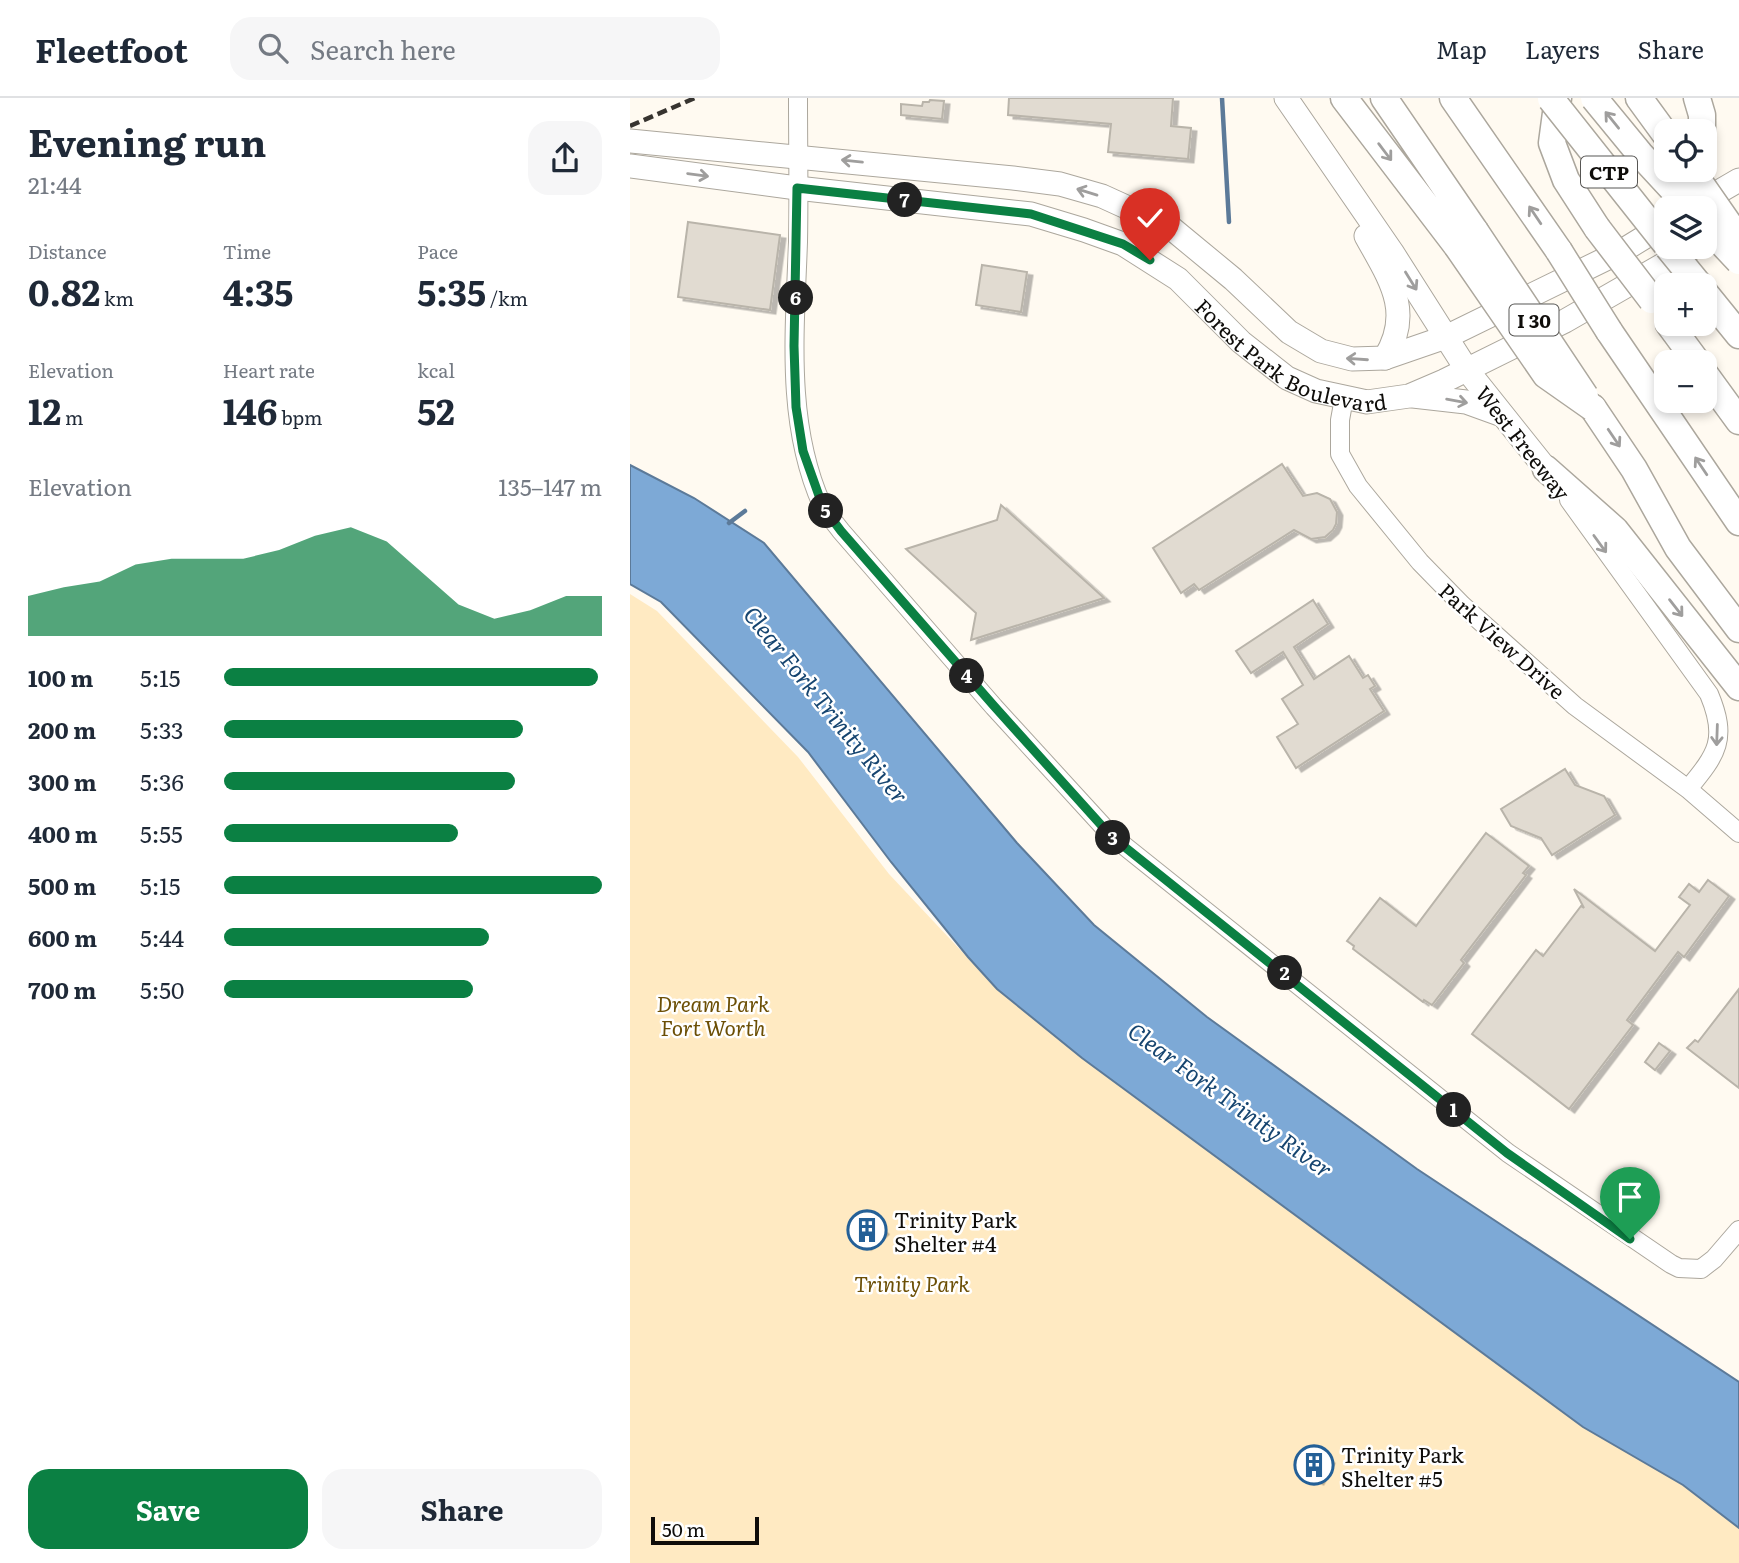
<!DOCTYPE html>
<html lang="en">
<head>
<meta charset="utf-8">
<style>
  body { margin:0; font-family:Literata,serif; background:#f6f6f7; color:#1f2937; height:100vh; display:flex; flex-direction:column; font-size:26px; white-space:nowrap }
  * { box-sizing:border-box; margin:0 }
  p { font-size:23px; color:#747a83 }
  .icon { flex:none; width:38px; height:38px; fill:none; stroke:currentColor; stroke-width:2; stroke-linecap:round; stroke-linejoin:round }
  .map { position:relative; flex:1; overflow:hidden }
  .drawer { display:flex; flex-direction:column; background:#fff; width:630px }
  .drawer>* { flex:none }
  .fabs { position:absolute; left:1024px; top:21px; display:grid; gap:14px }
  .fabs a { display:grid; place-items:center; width:63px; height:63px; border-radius:14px; background:#fff; box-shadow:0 4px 10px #0003; font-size:35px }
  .scale { position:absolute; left:21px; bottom:18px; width:108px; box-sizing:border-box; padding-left:7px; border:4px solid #0f0d0a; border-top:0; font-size:19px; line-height:24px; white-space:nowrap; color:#0f0d0a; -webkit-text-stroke:5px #fff; paint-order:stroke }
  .pin { position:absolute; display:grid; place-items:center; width:60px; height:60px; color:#fff; margin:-72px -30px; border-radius:50% 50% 50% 0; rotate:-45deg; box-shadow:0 0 7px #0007 }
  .pin .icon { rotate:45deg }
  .km { position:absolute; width:35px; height:35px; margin:-18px; border-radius:50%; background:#222; color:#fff; font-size:19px; line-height:35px; text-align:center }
  .round { display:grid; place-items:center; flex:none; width:74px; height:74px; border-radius:21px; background:#f6f6f7 }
  .head { display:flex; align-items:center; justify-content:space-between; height:119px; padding:0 28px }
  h1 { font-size:38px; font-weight:700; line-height:52px }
  .stats { display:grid; grid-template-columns:repeat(3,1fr); gap:10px; height:119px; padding:7px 28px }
  .stats div { display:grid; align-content:center }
  .stats b { font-size:35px; font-weight:700 }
  .stats small { font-size:19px; font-weight:400 }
  .stats p { font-size:19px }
  .chart { height:196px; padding:14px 28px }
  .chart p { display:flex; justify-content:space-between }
  .chart svg { width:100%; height:126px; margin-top:7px; fill:#0b8043; opacity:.7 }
  .cta { display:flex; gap:14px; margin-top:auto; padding:14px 28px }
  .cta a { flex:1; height:80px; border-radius:21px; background:#0b8043; color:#fff; font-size:28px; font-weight:700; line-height:80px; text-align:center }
  .cta a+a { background:#f6f6f7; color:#1f2937 }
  ul { padding:0 28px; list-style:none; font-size:23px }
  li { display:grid; grid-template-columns:112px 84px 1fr; align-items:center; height:52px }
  li i { height:18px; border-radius:9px; background:#0b8043 }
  header { display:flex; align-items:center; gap:42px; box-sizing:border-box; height:98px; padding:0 35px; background:#fff; border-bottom:2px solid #e0e1e3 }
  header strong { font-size:33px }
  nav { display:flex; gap:38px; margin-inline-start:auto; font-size:24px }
  .search { width:490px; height:63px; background:#f6f6f7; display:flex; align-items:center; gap:18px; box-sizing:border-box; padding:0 24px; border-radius:21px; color:#747a83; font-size:26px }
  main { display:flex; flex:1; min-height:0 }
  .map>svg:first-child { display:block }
  .green { fill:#ffeac2 }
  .water { fill:#7da9d6; stroke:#5c7a99; stroke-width:2 }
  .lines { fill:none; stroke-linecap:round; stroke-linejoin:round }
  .stream { stroke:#5c7a99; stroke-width:4.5 }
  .building { fill:#e1dbd1; stroke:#b9b4aa; stroke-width:2; filter:url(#shadow) }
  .minor-casing { stroke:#aca79d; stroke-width:20 }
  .major-casing { stroke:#aca79d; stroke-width:25 }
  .highway-casing { stroke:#aca79d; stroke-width:29 }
  .minor { stroke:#fff; stroke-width:18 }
  .major { stroke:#fff; stroke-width:23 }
  .highway { stroke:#fff; stroke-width:26 }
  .rail { stroke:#373430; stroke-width:4.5; stroke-dasharray:10 5; stroke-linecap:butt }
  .highway-bridge-casing { stroke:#aca79d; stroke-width:29; stroke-linecap:butt }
  .highway-bridge { stroke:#fff; stroke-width:26 }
  .oneway { stroke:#9f9e9d }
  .route-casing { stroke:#fff; stroke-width:14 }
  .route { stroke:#0b8043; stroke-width:9 }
  .labels { text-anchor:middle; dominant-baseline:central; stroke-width:5; stroke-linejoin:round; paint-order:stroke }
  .shield { fill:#fff; stroke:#575654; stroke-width:2 }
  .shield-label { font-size:19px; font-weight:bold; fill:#0f0d0a }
  .street-label { font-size:21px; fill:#0f0d0a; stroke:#fff }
  .park-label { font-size:21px; font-style:italic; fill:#6c4f05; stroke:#fff }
  .poi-label { font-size:21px; fill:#0f0d0a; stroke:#fff; text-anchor:start }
  .water-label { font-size:23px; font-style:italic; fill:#164570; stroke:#fff }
</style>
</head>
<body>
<header>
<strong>Fleetfoot</strong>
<div class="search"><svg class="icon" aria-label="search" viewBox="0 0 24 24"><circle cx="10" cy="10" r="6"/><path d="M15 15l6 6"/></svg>Search here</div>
<nav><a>Map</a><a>Layers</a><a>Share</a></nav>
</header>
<main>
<section class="drawer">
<div class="head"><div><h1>Evening run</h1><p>21:44</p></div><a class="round"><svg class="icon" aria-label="share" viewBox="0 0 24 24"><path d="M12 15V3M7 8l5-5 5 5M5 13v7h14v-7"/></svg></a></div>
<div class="stats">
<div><p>Distance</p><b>0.82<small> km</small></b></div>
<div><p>Time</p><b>4:35</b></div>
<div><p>Pace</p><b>5:35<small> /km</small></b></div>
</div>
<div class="stats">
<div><p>Elevation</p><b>12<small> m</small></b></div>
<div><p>Heart rate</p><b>146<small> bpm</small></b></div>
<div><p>kcal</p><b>52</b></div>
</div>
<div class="chart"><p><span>Elevation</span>135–147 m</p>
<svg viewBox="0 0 160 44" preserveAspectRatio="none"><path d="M0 44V30L10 27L20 25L30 19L40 17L50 17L60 17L70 14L80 9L90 6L100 11L110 22L120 33L130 38L140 35L150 30L160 30V44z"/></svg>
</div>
<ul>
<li><b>100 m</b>5:15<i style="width:99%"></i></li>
<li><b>200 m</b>5:33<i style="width:79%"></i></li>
<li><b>300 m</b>5:36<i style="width:77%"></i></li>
<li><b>400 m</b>5:55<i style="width:62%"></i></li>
<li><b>500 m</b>5:15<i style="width:100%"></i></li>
<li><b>600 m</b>5:44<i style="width:70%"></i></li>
<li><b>700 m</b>5:50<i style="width:66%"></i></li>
</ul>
<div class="cta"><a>Save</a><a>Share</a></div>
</section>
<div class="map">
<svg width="1109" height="1465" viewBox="0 0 1109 1465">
  <defs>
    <filter id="shadow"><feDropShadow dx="5.5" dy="3.5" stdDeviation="0" flood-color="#0004"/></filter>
  </defs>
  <rect width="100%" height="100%" fill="#fffaf1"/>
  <path class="green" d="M 0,496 L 27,513 L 168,659 L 259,776 L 367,891 L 452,960 L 953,1329 L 1053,1387 L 1109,1430 L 1109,1465 L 0,1465 Z"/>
  <path class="water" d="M 0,367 L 64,400 L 134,445 L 387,745 L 464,827 L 577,919 L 787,1071 L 1109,1284 L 1109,1430 L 1053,1387 L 953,1329 L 452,960 L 367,891 L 338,859 L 261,764 L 178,654 L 31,504 L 0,486 Z"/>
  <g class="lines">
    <path class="stream" d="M 592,0 L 599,124
      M 99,425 L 115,413"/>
  </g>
  <path class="building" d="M 379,0 L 543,0 L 541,28 L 561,30 L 558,61 L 478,54 L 481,26 L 378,17 Z
    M 300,2 L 314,3 L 312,21 L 271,17 L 271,6 L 292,8 L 293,4 L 299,4 Z
    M 58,124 L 150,137 L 140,212 L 48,199 Z
    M 352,167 L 397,174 L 391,214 L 346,207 Z
    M 652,366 L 673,398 L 687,395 L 700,401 L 707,414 L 706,426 L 703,432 L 695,439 L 681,441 L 664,432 L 569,492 L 564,486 L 551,495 L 523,450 Z
    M 371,407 L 474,500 L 341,542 L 346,515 L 276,451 L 367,422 Z
    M 683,502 L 698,526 L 664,549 L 684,581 L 719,558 L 733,580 L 738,577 L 745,588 L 740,591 L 754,613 L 666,670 L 647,639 L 668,626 L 652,601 L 673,587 L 653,554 L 621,575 L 606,553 Z
    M 935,671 L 945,687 L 974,698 L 985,717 L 922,757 L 911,740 L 881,728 L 871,711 Z
    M 856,735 L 899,768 L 893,775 L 896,777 L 831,862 L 834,865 L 802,907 L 794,902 L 793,904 L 723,851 L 724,848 L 717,843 L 750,800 L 786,828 Z
    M 1078,782 L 1099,798 L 1054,859 L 1048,854 L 997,922 L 1003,927 L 939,1011 L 842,936 L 906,852 L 913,858 L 951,808 L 954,810 L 944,791 L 1025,853 L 1060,807 L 1049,799 L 1059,786 L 1069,794 Z
    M 1109,891 L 1109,990 L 1057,950 L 1065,942 L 1068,944 Z
    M 1029,945 L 1040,953 L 1025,972 L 1015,964 Z
    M 237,1116 L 253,1133 L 236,1148 L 221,1132 Z
    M 679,1351 L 699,1362 L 688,1383 L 668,1372 Z"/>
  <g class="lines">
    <g class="minor-casing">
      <path id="minor" d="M 168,0 C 168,48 169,96 168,144 C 165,232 155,324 192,407 C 197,416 205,425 211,433 L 364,609 L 482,738 L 878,1055 L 1041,1166 L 1049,1170 L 1071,1171 L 1084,1161 L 1109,1132
        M 714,300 L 710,322 L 710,356 L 728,388 L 790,464 L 832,507 L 945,608 L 1058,691 L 1109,735
        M 939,402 L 1079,596 C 1098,641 1087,656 1058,691"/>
    </g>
    <g class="major-casing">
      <g id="major">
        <path d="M 656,0 L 762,154 L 837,272 L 916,371"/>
        <path d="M 0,43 L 383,80 L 430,86 L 472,98 L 540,129 L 603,181 L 659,234 L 691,253 L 722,261 L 755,260 L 816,239 L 992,153 L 1036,126"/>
        <path id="s1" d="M 0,68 L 167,90 L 401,116 L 454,132 L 493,146 L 548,181 L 611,244 L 657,280 L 686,293 L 737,304 L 779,298 L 814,283 L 935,223 L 1064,149"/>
        <path d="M 1066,107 L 1109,82"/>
        <path d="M 736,138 C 759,180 784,213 755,260"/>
        <path d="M 783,298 L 836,304 L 872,317"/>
      </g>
    </g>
    <g class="highway-casing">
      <path id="highway" d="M 714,0 L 827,148
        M 754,0 L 845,133
        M 823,0 L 929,153
        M 928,0 L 922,45 L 936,82 L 967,130
        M 1009,0 L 1036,37
        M 1067,0 L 1072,17 L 1072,33
        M 1074,194 L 1109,237
        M 1039,226 L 1067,264
        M 979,233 L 1109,424
        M 1074,275 L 1109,323
        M 963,310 L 1004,371 L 1048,450 L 1109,531
        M 916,371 L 985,432 L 1109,589"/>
    </g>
    <use href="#minor" class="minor"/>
    <use href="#major" class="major"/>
    <use href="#highway" class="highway"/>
    <path class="rail" d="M 0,28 L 65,0"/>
    <g class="highway-bridge-casing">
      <path id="highway-bridge" d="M 964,0 L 1010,56 L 1060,110
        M 921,1 L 1036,146
        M 1061,72 L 1109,141
        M 1074,126 L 1109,163
        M 967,130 L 1022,202
        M 845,133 L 955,298
        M 827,148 L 916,277 L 963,310
        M 1038,149 L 1069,187
        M 929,153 L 979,233"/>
    </g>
    <use href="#highway-bridge" class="highway-bridge"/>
  </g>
  <defs><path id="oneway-shaft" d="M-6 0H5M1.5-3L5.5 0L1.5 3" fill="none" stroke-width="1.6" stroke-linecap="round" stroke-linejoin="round" transform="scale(1.75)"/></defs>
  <g class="oneway">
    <use href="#oneway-shaft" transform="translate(982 22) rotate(-129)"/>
    <use href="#oneway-shaft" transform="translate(755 54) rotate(53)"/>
    <use href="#oneway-shaft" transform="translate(222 63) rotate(-174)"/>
    <use href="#oneway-shaft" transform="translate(68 77) rotate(8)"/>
    <use href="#oneway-shaft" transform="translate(457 94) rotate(-163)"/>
    <use href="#oneway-shaft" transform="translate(905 117) rotate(-124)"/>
    <use href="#oneway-shaft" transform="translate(781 183) rotate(58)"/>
    <use href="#oneway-shaft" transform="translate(727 261) rotate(-176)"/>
    <use href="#oneway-shaft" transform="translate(827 303) rotate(10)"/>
    <use href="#oneway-shaft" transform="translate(984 340) rotate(56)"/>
    <use href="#oneway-shaft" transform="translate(1071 368) rotate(-124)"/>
    <use href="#oneway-shaft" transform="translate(970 446) rotate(54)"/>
    <use href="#oneway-shaft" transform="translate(1046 510) rotate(52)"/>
    <use href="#oneway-shaft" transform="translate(1087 637) rotate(92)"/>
  </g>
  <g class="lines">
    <g class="route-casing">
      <path id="route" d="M 520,162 L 493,146 L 401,116 L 167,90 L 164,248 L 166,309 L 173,353 L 193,409 L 211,433 L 364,608 L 481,738 L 877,1055 L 1000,1141"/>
    </g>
    <use href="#route" class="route"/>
  </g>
  <defs>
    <g id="building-ring" transform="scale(2.0125)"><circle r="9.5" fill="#fff" stroke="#246097" stroke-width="1.5"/><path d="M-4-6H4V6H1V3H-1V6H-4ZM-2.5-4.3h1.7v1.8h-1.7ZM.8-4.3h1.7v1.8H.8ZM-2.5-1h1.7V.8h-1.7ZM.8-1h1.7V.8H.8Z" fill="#246097"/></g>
  </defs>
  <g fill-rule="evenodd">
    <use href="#building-ring" x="237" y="1132"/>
    <use href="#building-ring" x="684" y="1367"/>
  </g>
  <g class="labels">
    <g class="shield">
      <rect x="951" y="58.5" width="56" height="31" rx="5"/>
      <rect x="879.5" y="206.5" width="49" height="31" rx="5"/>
    </g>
    <g class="shield-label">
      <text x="979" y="74">CTP</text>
      <text x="904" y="222">I 30</text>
    </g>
    <g class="street-label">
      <text stroke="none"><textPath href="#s1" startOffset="707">Forest Park Boulevard</textPath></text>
      <text transform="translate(894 344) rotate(52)">West Freeway</text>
      <text transform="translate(873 542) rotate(42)">Park View Drive</text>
    </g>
    <g class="park-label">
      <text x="83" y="904">Dream Park<tspan x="83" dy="24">Fort Worth</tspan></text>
      <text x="282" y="1184">Trinity Park</text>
    </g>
    <g class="poi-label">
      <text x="264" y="1120">Trinity Park<tspan x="264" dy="24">Shelter #4</tspan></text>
      <text x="711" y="1355">Trinity Park<tspan x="711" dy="24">Shelter #5</tspan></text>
    </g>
    <g class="water-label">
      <text transform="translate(197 606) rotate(51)">Clear Fork Trinity River</text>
      <text transform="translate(601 1001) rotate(36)">Clear Fork Trinity River</text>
    </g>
  </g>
</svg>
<div class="fabs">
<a><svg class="icon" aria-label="locate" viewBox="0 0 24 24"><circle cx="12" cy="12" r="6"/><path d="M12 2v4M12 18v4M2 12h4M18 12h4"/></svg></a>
<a><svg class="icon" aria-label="layers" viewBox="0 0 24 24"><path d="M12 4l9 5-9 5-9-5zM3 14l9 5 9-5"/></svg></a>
<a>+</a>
<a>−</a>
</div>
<div class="scale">50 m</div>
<div class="pin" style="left:1000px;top:1141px;background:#1e9e55"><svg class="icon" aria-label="arrive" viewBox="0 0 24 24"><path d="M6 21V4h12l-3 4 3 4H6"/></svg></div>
<div class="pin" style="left:520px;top:162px;background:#d93025"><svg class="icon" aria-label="check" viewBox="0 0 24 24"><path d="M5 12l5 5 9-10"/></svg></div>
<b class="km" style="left:824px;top:1012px">1</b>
<b class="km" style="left:655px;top:875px">2</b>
<b class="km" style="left:483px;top:740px">3</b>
<b class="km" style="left:337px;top:578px">4</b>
<b class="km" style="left:196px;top:413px">5</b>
<b class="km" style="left:166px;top:200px">6</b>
<b class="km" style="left:275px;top:102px">7</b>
</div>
</main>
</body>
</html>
